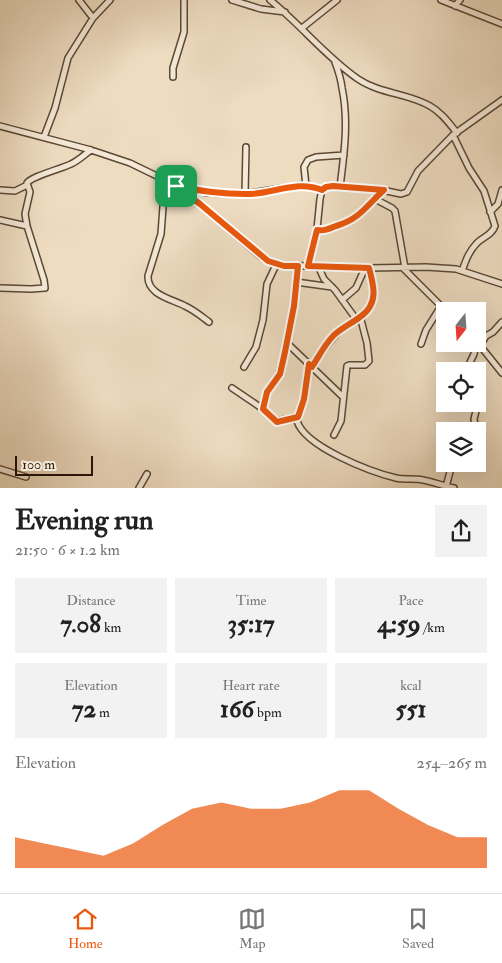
<!DOCTYPE html>
<html lang="en">
<head>
<meta charset="utf-8">
<style>
  body { margin:0; font-family:"IM FELL Double Pica",serif; background:#f2f2f2; color:#222; height:100vh; display:flex; flex-direction:column; font-size:19px; white-space:nowrap }
  * { box-sizing:border-box; margin:0 }
  p { font-size:16px; color:#767676 }
  .icon { flex:none; width:28px; height:28px; fill:none; stroke:currentColor; stroke-width:2; stroke-linecap:round; stroke-linejoin:round }
  .map { position:relative; height:488px; overflow:hidden }
  .drawer { display:flex; flex-direction:column; background:#fff; flex:1 }
  .drawer>* { flex:none }
  .needle { width:32px; rotate:197deg }
  .fabs { position:absolute; left:436px; top:302px; display:grid; gap:10px }
  .fabs a { display:grid; place-items:center; width:50px; height:50px; border-radius:0px; background:#fff; box-shadow:0 5px 20px #0002; font-size:25px }
  .scale { position:absolute; left:15px; bottom:12px; width:78px; box-sizing:border-box; padding-left:5px; border:2px solid #2a1705; border-top:0; font-size:14px; line-height:18px; white-space:nowrap; color:#2a1705; -webkit-text-stroke:4px #f4e8d7; paint-order:stroke }
  .pin { position:absolute; display:grid; place-items:center; width:42px; height:42px; color:#fff; margin:-21px; border-radius:10px; box-shadow:0 2px 8px #0006 }
  .round { display:grid; place-items:center; flex:none; width:52px; height:52px; border-radius:0px; background:#f2f2f2 }
  .headline { display:flex; align-items:center; justify-content:space-between; height:85px; padding:0 15px }
  h1 { font-size:28px; font-weight:700; line-height:38px }
  .stats { display:grid; grid-template-columns:repeat(3,1fr); gap:8px; height:85px; padding:5px 15px }
  .stats div { display:grid; align-content:center; border-radius:0px; background:#f2f2f2; text-align:center }
  .stats b { font-size:25px; font-weight:700 }
  .stats small { font-size:14px; font-weight:400 }
  .stats p { font-size:14px }
  .chart { height:140px; padding:10px 15px }
  .chart p { display:flex; justify-content:space-between }
  .chart svg { width:100%; height:90px; margin-top:5px; fill:#ea580c; opacity:.7 }
  .tabs { display:flex; justify-content:space-around; align-items:center; height:70px; border-top:1px solid #e0e0e0; background:#fff; font-size:14px; color:#767676 }
  .tabs a { display:grid; justify-items:center; gap:2px }
  .tabs .active { color:#ea580c }
  .map>svg:first-child { display:block }
  .lines { fill:none; stroke-linecap:round; stroke-linejoin:round }
  .minor-casing { stroke:#5b4834; stroke-width:8 }
  .minor { stroke:#f4e8d7; stroke-width:5 }
  .route-casing { stroke:#fff; stroke-width:10 }
  .route { stroke:#ea580c; stroke-width:6 }
</style>
</head>
<body>
<div class="map">
<svg width="502" height="488" viewBox="0 0 502 488">
  <rect width="100%" height="100%" fill="#eedcc1"/>
  <filter id="stains"><feTurbulence type="fractalNoise" baseFrequency=".004" numOctaves="4"/><feColorMatrix values="0 0 0 0 .2 0 0 0 0 .09 0 0 0 0 .02 0 0 0 .5 -.17"/></filter>
  <radialGradient id="worn" r=".72"><stop offset=".6" stop-color="#630" stop-opacity="0"/><stop offset="1" stop-color="#630" stop-opacity=".3"/></radialGradient>
  <g class="lines">
    <g class="minor-casing">
      <path id="minor" d="M 79,0 L 93,18
        M 232,0 L 261,9 L 285,12
        M 270,0 C 301,25 326,57 358,79 C 380,94 408,93 430,106 C 441,112 449,123 457,133
        M 441,0 L 502,24
        M 455,6 L 460,0
        M 302,28 L 337,0
        M 335,62 C 338,70 341,79 342,88 C 349,121 344,155 340,187
        M 173,77 L 173,68 L 184,32 L 184,0
        M 0,126 L 91,150 L 130,163 L 165,180 L 200,204 L 260,256 L 276,265 L 369,268 L 426,267 L 456,269 L 502,284
        M 453,135 L 469,168 L 484,191 L 495,226 C 492,235 483,237 477,243 C 469,251 466,260 462,271
        M 44,137 L 55,108 L 68,58 L 93,18 L 110,0
        M 165,180 L 161,234 L 148,276 C 147,295 172,299 185,306 C 194,310 201,316 209,322
        M 306,186 L 304,167 L 308,160 L 316,157 L 344,155
        M 179,187 L 208,193 L 245,194 L 302,185 L 310,186 L 322,190
        M 0,190 L 15,191 L 27,185
        M 245,194 L 246,147
        M 375,199 L 392,208 L 395,211 L 405,268
        M 490,212 L 498,204 L 502,190
        M 0,220 L 27,226
        M 317,230 C 325,231 328,229 336,226 C 360,219 367,206 384,190
        M 308,266 L 317,229 L 320,199 L 322,190 L 326,187 L 333,186 L 377,189 L 401,194 L 407,192 L 418,171 L 453,135 L 502,100
        M 318,266 L 324,279 L 335,290 L 356,319
        M 403,268 L 446,311
        M 296,282 L 332,287
        M 0,288 L 31,289 L 45,288 L 44,280 L 27,226 L 25,214 L 30,192 L 27,183 C 32,176 61,169 71,164 C 78,161 84,155 91,150
        M 342,300 L 356,288 L 365,268
        M 287,343 L 343,397
        M 478,343 L 502,373
        M 421,344 L 426,330 L 441,306
        M 480,346 L 486,336 L 493,332 L 502,322
        M 309,364 L 304,399 L 297,421 C 305,447 371,472 396,478 C 405,480 414,478 423,480 C 434,482 443,486 454,488
        M 244,367 L 256,347 L 263,320 L 267,284 L 276,265
        M 312,367 C 325,346 338,328 361,317
        M 466,371 L 474,354 L 476,344
        M 232,388 L 263,409 L 276,421 L 298,417
        M 263,409 L 267,392 L 279,374 L 285,352 L 294,306 L 298,266
        M 476,431 L 474,419 L 478,403
        M 334,435 L 341,421 L 347,366 L 349,365 L 365,365 L 369,361 L 367,343 L 361,320 C 362,314 366,312 369,307 C 378,295 372,281 369,268
        M 0,469 L 26,477
        M 446,487 L 452,464
        M 139,488 L 147,474"/>
    </g>
    <use href="#minor" class="minor"/>
  </g>
  <g class="lines">
    <g class="route-casing">
      <path id="route" d="M 176,186 C 199,191 222,194 246,194 C 272,195 296,179 322,190 L 326,187 L 333,186 L 384,190 C 366,206 360,219 336,226 C 328,229 325,231 317,230 L 308,266 L 369,268 C 374,286 379,304 360,317 C 352,323 342,328 334,335 C 325,344 319,356 312,367 L 309,364 L 304,399 L 298,417 L 277,422 L 263,409 L 267,392 L 280,374 L 285,352 L 294,306 L 298,266 L 284,266 L 268,261 L 200,204 Z"/>
    </g>
    <use href="#route" class="route"/>
  </g>
  <rect width="100%" height="100%" filter="url(#stains)"/>
  <rect width="100%" height="100%" fill="url(#worn)"/>
</svg>
<div class="fabs">
<a><svg class="needle" viewBox="-14 -14 28 28"><path d="M0-13l5 13h-10z" fill="#e53935"/><path d="M0 13l5-13h-10z" fill="#767676"/></svg></a>
<a><svg class="icon" aria-label="locate" viewBox="0 0 24 24"><circle cx="12" cy="12" r="6"/><path d="M12 2v4M12 18v4M2 12h4M18 12h4"/></svg></a>
<a><svg class="icon" aria-label="layers" viewBox="0 0 24 24"><path d="M12 4l9 5-9 5-9-5zM3 14l9 5 9-5"/></svg></a>
</div>
<div class="scale">100 m</div>
<div class="pin" style="left:176px;top:186px;background:#1e9e55"><svg class="icon" aria-label="arrive" viewBox="0 0 24 24"><path d="M6 21V4h12l-3 4 3 4H6"/></svg></div>
</div>
<section class="drawer">
<div class="headline"><div><h1>Evening run</h1><p>21:50 · 6 × 1.2 km</p></div><a class="round"><svg class="icon" aria-label="share" viewBox="0 0 24 24"><path d="M12 15V3M7 8l5-5 5 5M5 13v7h14v-7"/></svg></a></div>
<div class="stats">
<div><p>Distance</p><b>7.08<small> km</small></b></div>
<div><p>Time</p><b>35:17</b></div>
<div><p>Pace</p><b>4:59<small> /km</small></b></div>
</div>
<div class="stats">
<div><p>Elevation</p><b>72<small> m</small></b></div>
<div><p>Heart rate</p><b>166<small> bpm</small></b></div>
<div><p>kcal</p><b>551</b></div>
</div>
<div class="chart"><p><span>Elevation</span>254–265 m</p>
<svg viewBox="0 0 160 44" preserveAspectRatio="none"><path d="M0 44V29L10 32L20 35L30 38L40 32L50 23L60 15L70 12L80 15L90 15L100 12L110 6L120 6L130 15L140 23L150 29L160 29V44z"/></svg>
</div>
</section>
<nav class="tabs">
<a class="active"><svg class="icon" aria-label="home" viewBox="0 0 24 24"><path d="M3 11l9-7 9 7M6 9v11h12V9"/></svg>Home</a>
<a><svg class="icon" aria-label="map" viewBox="0 0 24 24"><path d="M3 6l6-2 6 2 6-2v14l-6 2-6-2-6 2zM9 4v14M15 6v14"/></svg>Map</a>
<a><svg class="icon" aria-label="saved" viewBox="0 0 24 24"><path d="M7 4h10v16l-5-4-5 4z"/></svg>Saved</a>
</nav>
</body>
</html>
